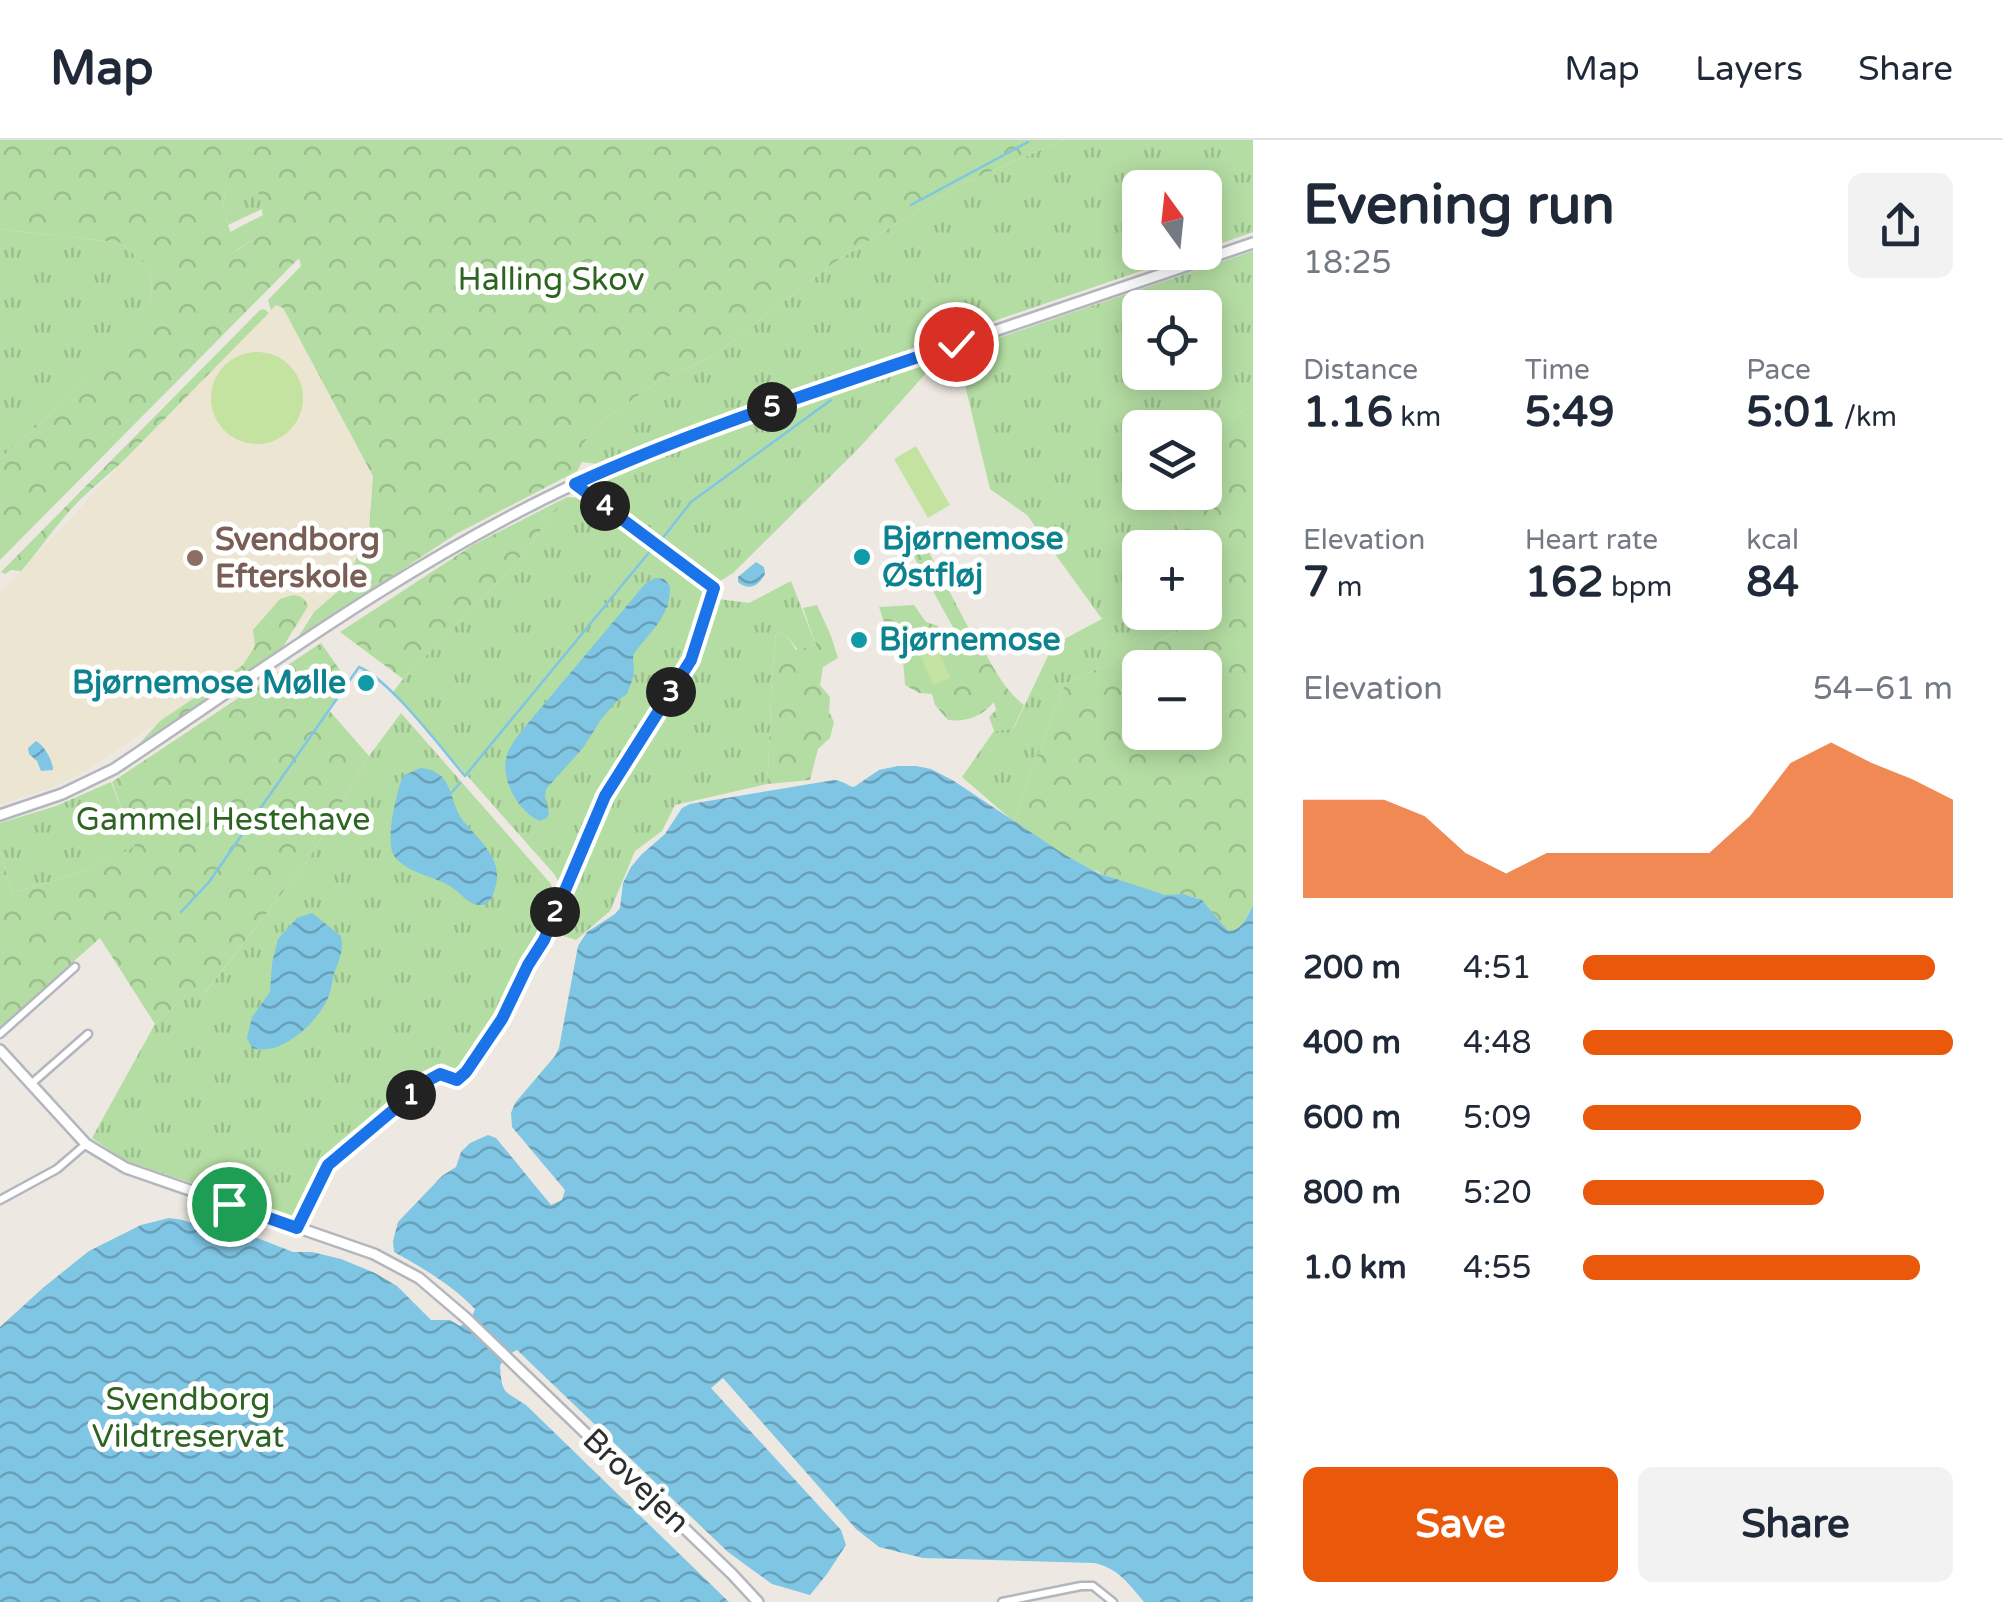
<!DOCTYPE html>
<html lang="en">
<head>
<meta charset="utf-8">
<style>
  body { margin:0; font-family:"Varela Round",sans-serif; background:#f2f2f3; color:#1f2937; height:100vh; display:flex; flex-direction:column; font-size:38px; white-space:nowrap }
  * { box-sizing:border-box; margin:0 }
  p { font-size:32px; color:#747a83 }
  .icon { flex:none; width:55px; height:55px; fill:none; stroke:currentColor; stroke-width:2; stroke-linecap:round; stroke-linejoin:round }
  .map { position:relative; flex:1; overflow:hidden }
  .drawer { display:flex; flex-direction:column; background:#fff; width:750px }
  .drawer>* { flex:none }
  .needle { width:65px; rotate:345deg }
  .tools { position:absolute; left:1122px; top:30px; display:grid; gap:20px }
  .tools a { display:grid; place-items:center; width:100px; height:100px; border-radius:15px; background:#fff; box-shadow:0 5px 25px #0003; font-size:50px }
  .pin { position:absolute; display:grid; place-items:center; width:85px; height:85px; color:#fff; margin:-42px; border:5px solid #fff; border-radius:50%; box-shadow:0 2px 10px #0007 }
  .km { position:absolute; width:50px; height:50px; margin:-25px; border-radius:50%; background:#222; color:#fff; font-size:28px; line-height:50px; text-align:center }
  .round { display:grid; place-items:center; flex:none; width:105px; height:105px; border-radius:15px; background:#f2f2f3 }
  .headline { display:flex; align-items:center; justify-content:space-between; height:170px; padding:0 50px }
  h1 { font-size:55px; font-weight:700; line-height:75px }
  .stats { display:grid; grid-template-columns:repeat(3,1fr); gap:15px; height:170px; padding:10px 50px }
  .stats div { display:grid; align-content:center }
  .stats b { font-size:42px; font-weight:700 }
  .stats small { font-size:28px; font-weight:400 }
  .stats p { font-size:28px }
  .chart { height:280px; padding:20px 50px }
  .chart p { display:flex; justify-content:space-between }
  .chart svg { width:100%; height:180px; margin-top:10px; fill:#ea580c; opacity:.7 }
  .cta { display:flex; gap:20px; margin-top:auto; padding:20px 50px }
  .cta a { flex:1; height:115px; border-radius:15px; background:#ea580c; color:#fff; font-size:40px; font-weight:700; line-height:115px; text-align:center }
  .cta a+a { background:#f2f2f3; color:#1f2937 }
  ul { padding:0 50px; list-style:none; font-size:32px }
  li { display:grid; grid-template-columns:160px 120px 1fr; align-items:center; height:75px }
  li i { height:25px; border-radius:12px; background:#ea580c }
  header { display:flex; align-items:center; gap:60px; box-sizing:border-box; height:140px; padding:0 50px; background:#fff; border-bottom:2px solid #e0e1e3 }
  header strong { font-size:48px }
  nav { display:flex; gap:55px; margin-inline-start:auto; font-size:35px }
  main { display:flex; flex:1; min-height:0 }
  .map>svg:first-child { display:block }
  .education { fill:#ece5d2 }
  .grass { fill:url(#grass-tufts); fill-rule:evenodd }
  .forest { fill:url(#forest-crowns); fill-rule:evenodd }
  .pitch { fill:#c4e3a0 }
  .water { fill:url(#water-waves) }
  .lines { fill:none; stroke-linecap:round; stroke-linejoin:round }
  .stream { stroke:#7fc5e4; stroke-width:2.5 }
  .street-casing { stroke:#b4b6bf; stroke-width:11 }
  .secondary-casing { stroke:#b4b6bf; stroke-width:14 }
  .street { stroke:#fff; stroke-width:6 }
  .secondary { stroke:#fff; stroke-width:9 }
  .route-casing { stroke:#fff; stroke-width:20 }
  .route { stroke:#1a73e8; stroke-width:12 }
  .culture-dot { fill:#0f9aa8; stroke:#fff; stroke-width:4 }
  .education-dot { fill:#8d6e63; stroke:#fff; stroke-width:4 }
  .labels { text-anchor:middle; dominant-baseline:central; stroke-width:10; stroke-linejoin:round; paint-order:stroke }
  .park-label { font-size:32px; fill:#2d6422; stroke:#fff }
  .culture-label { font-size:32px; font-weight:bold; fill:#0d838f; stroke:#fff; text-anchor:start }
  .education-label { font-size:32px; font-weight:bold; fill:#785e54; stroke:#fff; text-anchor:start }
  .street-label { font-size:32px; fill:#2d2d2d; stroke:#fff }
</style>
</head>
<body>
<header>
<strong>Map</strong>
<nav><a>Map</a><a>Layers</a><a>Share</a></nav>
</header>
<main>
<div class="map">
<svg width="1253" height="1462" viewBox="0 0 1253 1462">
  <defs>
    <pattern id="grass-tufts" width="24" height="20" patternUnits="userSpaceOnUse" patternTransform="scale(2.5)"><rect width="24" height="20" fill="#b4dda3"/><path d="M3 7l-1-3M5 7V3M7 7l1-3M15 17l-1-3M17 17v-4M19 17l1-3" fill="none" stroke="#9bbe8d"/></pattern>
    <pattern id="forest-crowns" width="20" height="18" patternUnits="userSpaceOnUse" patternTransform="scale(2.5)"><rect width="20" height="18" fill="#b4dda3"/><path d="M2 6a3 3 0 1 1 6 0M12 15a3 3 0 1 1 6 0" fill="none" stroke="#9bbe8d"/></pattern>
    <pattern id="water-waves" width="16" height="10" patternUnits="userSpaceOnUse" patternTransform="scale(2.5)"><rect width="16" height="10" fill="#7fc5e4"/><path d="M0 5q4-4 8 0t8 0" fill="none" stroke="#68a0b9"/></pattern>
  </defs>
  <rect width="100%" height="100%" fill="#ede8e1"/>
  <path class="education" d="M 276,165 L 283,168 L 373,335 L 369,392 L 343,447 L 276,504 L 87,630 L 51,648 L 0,664 L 0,453 L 128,317 Z"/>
  <path class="grass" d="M 1064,0 L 1253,0 L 1253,92 L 1205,109 L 1205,48 L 1140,48 L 1140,112 L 1194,113 L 750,264 L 598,324 L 582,322 L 582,305 L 605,279 L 659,241 L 713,216 L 835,122 L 959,45 Z
    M 255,35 L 262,69 L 228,85 L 223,68 L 227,43 Z
    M 263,75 L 267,91 L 235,111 L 230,92 Z
    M 0,89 L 121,103 L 150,128 L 151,171 L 47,278 L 0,319 Z
    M 1253,111 L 1253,265 L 1205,296 L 1205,288 L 1140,288 L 1140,352 L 1168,353 L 1185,407 L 1140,408 L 1140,472 L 1188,473 L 1185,488 L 1065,544 L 1013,681 L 962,637 L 994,591 L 1014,588 L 1053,505 L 1102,479 L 1027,375 L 990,349 L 957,212 ZM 1140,168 L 1205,168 L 1205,232 L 1140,232 Z
    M 944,213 L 860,307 L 733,433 L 717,443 L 583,344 C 700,293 823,254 944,213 Z
    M 567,357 L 581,358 L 711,449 L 687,519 L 602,654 L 561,747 L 555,735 L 393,552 L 403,539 L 504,437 Z
    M 791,441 L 816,505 L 798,510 L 787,496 L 776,493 C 770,543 771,594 767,644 L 675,665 L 662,691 L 635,711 L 610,771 L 576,800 L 551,792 L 608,658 L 694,522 L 719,459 L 749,463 Z
    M 401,573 L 551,744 L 556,761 L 540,799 L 523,818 L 482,898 L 456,929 L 442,923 L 423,931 L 323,1023 L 294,1077 L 126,1021 L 92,998 L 155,884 L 187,855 L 204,854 L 308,720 L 369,616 Z
    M 111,642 L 136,707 L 79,733 L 12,753 L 0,711 L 0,683 L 56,666 Z"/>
  <path class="forest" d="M 0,0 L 1064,0 L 959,45 L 835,122 L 713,216 L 659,241 L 605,279 L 582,305 L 582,322 L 577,331 L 456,394 L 297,499 L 314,472 L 343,447 L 369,392 L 373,336 L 283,168 L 276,165 L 271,170 L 268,160 L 301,126 L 299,118 L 0,420 L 0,319 L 47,278 L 151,170 L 150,128 L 121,103 L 0,89 ZM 255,36 L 266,91 L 236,111 L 223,68 L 227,44 Z
    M 264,169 L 269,173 C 223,219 178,266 132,312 C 114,331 93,346 75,365 C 55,386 40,410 21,431 L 11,430 L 5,434 L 1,432 L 260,170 Z
    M 1253,265 L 1253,765 C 1249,774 1240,795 1228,791 C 1217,788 1212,768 1203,762 C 1192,753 1179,756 1166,755 C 1156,754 1145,750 1136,747 C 1092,732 1050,710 1013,681 L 1065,544 L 1185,488 L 1188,473 L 1205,472 L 1205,408 L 1185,407 L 1168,353 L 1205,352 L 1205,296 ZM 1140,528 L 1205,528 L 1205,592 L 1140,592 Z
    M 567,357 L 504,437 L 403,539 L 340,492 L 473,405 Z
    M 909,392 L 920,395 L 968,487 C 981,493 982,507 989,520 C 998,536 1009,554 1024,565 L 1013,589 L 994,591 L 989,577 L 996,570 L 994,562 C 981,577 967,582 948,580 L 935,565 L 932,554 L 919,553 L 905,545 L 903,519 L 892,507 L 879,467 L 914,465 L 926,482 L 938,486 L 939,495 L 933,499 L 930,493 L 914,501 L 950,538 L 939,513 L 959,498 L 913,415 Z
    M 293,455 C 301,456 305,458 308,466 L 281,510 L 139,604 L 160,581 L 243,525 L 255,506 L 253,490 L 280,459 Z
    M 817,465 L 831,496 L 838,518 L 823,527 L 820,545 L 830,557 L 829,572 L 834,582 L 830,598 L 818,609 L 810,640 L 767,644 C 771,594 770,543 776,493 L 787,496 L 796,510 L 816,505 L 803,468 Z
    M 321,503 L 349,543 L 328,569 L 369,616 L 308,720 L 203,855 L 187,855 L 155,884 L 100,798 L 0,887 L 0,711 L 12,753 L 79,733 L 135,707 L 112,642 Z"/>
  <path class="pitch" d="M211 258a46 46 0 1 1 92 0a46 46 0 1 1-92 0Z
    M 916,306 L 950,365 L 928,378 L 894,319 Z
    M 931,493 L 950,538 L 933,545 L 914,500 Z"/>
  <path class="water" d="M 756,422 L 764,427 L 765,434 C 759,445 750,452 738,442 L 738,437 Z
    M 655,438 L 664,439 L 670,446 C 671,477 649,492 633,515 L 634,535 L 627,554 L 617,561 L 602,578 L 583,608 L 546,649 L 545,658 L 549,673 L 547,678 L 540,681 C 519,673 499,638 507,615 C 510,605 518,596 524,588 L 645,444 Z
    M 36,601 C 44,605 53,621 53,630 L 41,631 L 37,621 L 29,614 L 28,608 Z
    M 898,626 L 916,626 L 931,629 L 954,641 L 1065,715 L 1098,733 L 1165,755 L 1183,754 L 1202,760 L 1228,791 C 1241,792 1248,776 1253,765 L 1253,1462 L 1144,1462 C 1130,1445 1117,1427 1094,1423 L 923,1418 L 879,1407 L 856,1389 L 723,1238 L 711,1248 L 841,1390 L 846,1405 L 827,1434 L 810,1455 L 772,1444 L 728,1412 L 517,1210 L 505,1216 L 500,1226 C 502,1254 503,1250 526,1265 L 729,1462 L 0,1462 L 0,1187 L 44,1147 L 89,1111 L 141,1085 L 169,1078 L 183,1080 L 216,1091 L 233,1091 L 247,1094 L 293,1112 L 312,1112 L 341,1119 L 375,1133 L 397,1146 L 431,1180 L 450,1180 L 460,1186 L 470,1182 L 475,1169 C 452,1145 423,1128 394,1112 L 393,1101 L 398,1082 L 442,1036 L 456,1027 L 461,1012 L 470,1003 L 488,995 L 496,998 L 551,1065 L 562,1060 L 565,1050 L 512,987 L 511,973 L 515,963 L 555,916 L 559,908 L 578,806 L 587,792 L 615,774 L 620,768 L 623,743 L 631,727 L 641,715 L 665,694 L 682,668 L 690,664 L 834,640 C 845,641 847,646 854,647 L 879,630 Z
    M 420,628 C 456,631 447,662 465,683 C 482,703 504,721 495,748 C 493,756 491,763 482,765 C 469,766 460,752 450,746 C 435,737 414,734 401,723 C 397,720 394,717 392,711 C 387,693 396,654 403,636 Z
    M 312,773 L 341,796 C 344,811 339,820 334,834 C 332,842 331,851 328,858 C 317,883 281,917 252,908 L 247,898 L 252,877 L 270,852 L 272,823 L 278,799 L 297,778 Z"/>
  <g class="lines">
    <path class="stream" d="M 911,65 L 1028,2
      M 662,399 L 691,362 L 831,260
      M 451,653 L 460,643
      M 181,772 L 209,742 L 359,527 C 390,540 441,608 465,636 L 651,410"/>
    <g class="street-casing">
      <path id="street" d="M 0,894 L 75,827
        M 31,944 L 88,894
        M 0,1060 L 57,1029 L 86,1004
        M 297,1088 L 329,1025 L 429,939 L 441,935 L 457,940 L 467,933 L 502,879 L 527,825 L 544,800 L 605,656 L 691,520 L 714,448 L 576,345
        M 1002,1462 L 1081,1446 L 1093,1446 L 1113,1462"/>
    </g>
    <g class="secondary-casing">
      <path id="secondary" d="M 0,675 L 62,654 L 114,629 C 258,533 399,429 556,353 C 658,303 766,269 874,232 C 1000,189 1127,146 1253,103
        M 0,910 L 86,1004 L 126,1028 L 374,1114 L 419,1138 L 466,1178 L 732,1434 L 758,1462"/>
    </g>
    <use href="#street" class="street"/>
    <use href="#secondary" class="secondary"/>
  </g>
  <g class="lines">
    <g class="route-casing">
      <path id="route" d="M 229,1064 L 297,1088 L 328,1025 L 429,940 L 440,934 L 457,940 L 466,932 L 502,879 L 528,825 L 544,800 L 605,656 L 691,520 L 714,448 L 575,344 C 698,288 828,248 956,204"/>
    </g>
    <use href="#route" class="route"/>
  </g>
  <g class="culture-dot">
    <circle cx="862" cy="417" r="10"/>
    <circle cx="859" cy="500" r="10"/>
    <circle cx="366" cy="543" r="10"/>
  </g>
  <circle class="education-dot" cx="195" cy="418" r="10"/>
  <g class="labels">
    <g class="park-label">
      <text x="551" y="140">Halling Skov</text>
      <text x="223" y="680">Gammel Hestehave</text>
      <text x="188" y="1260">Svendborg<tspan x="188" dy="37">Vildtreservat</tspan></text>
    </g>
    <g class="culture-label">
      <text x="882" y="399">Bjørnemose<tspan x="882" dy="37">Østfløj</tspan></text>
      <text x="879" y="500">Bjørnemose</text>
      <text x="346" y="543" text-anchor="end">Bjørnemose Mølle</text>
    </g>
    <g class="education-label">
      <text x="215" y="400">Svendborg<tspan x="215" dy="37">Efterskole</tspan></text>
    </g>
    <g class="street-label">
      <text transform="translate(636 1341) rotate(44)">Brovejen</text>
    </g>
  </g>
</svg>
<div class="tools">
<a><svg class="needle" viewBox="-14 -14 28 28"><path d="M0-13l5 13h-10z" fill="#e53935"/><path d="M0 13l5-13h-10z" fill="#747a83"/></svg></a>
<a><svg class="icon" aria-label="locate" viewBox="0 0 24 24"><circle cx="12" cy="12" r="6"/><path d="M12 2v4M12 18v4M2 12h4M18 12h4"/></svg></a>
<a><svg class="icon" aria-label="layers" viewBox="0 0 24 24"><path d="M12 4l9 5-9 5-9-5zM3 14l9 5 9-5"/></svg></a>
<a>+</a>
<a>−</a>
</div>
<div class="pin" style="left:229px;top:1064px;background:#1e9e55"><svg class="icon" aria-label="arrive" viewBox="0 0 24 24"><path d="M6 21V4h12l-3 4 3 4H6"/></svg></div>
<div class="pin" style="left:956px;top:204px;background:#d93025"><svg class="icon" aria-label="check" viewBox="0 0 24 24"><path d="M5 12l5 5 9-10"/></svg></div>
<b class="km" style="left:411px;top:955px">1</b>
<b class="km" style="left:555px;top:772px">2</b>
<b class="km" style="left:671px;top:552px">3</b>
<b class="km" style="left:605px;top:366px">4</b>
<b class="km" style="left:772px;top:267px">5</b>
</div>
<section class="drawer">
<div class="headline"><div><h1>Evening run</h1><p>18:25</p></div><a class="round"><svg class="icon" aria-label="share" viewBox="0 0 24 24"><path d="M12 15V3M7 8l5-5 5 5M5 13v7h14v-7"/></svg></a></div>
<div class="stats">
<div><p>Distance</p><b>1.16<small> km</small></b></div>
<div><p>Time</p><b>5:49</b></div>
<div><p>Pace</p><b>5:01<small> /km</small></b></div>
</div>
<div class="stats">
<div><p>Elevation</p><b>7<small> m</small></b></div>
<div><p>Heart rate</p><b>162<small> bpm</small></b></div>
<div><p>kcal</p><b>84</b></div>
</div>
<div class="chart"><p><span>Elevation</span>54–61 m</p>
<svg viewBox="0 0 160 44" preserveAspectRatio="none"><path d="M0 44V20L10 20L20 20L30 24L40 33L50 38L60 33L70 33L80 33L90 33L100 33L110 24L120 11L130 6L140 11L150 15L160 20V44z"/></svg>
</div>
<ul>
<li><b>200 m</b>4:51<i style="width:95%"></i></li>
<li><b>400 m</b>4:48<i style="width:100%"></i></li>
<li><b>600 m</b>5:09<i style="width:75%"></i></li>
<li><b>800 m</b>5:20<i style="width:65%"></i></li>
<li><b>1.0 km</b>4:55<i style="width:91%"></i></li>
</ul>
<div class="cta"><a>Save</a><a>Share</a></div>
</section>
</main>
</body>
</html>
